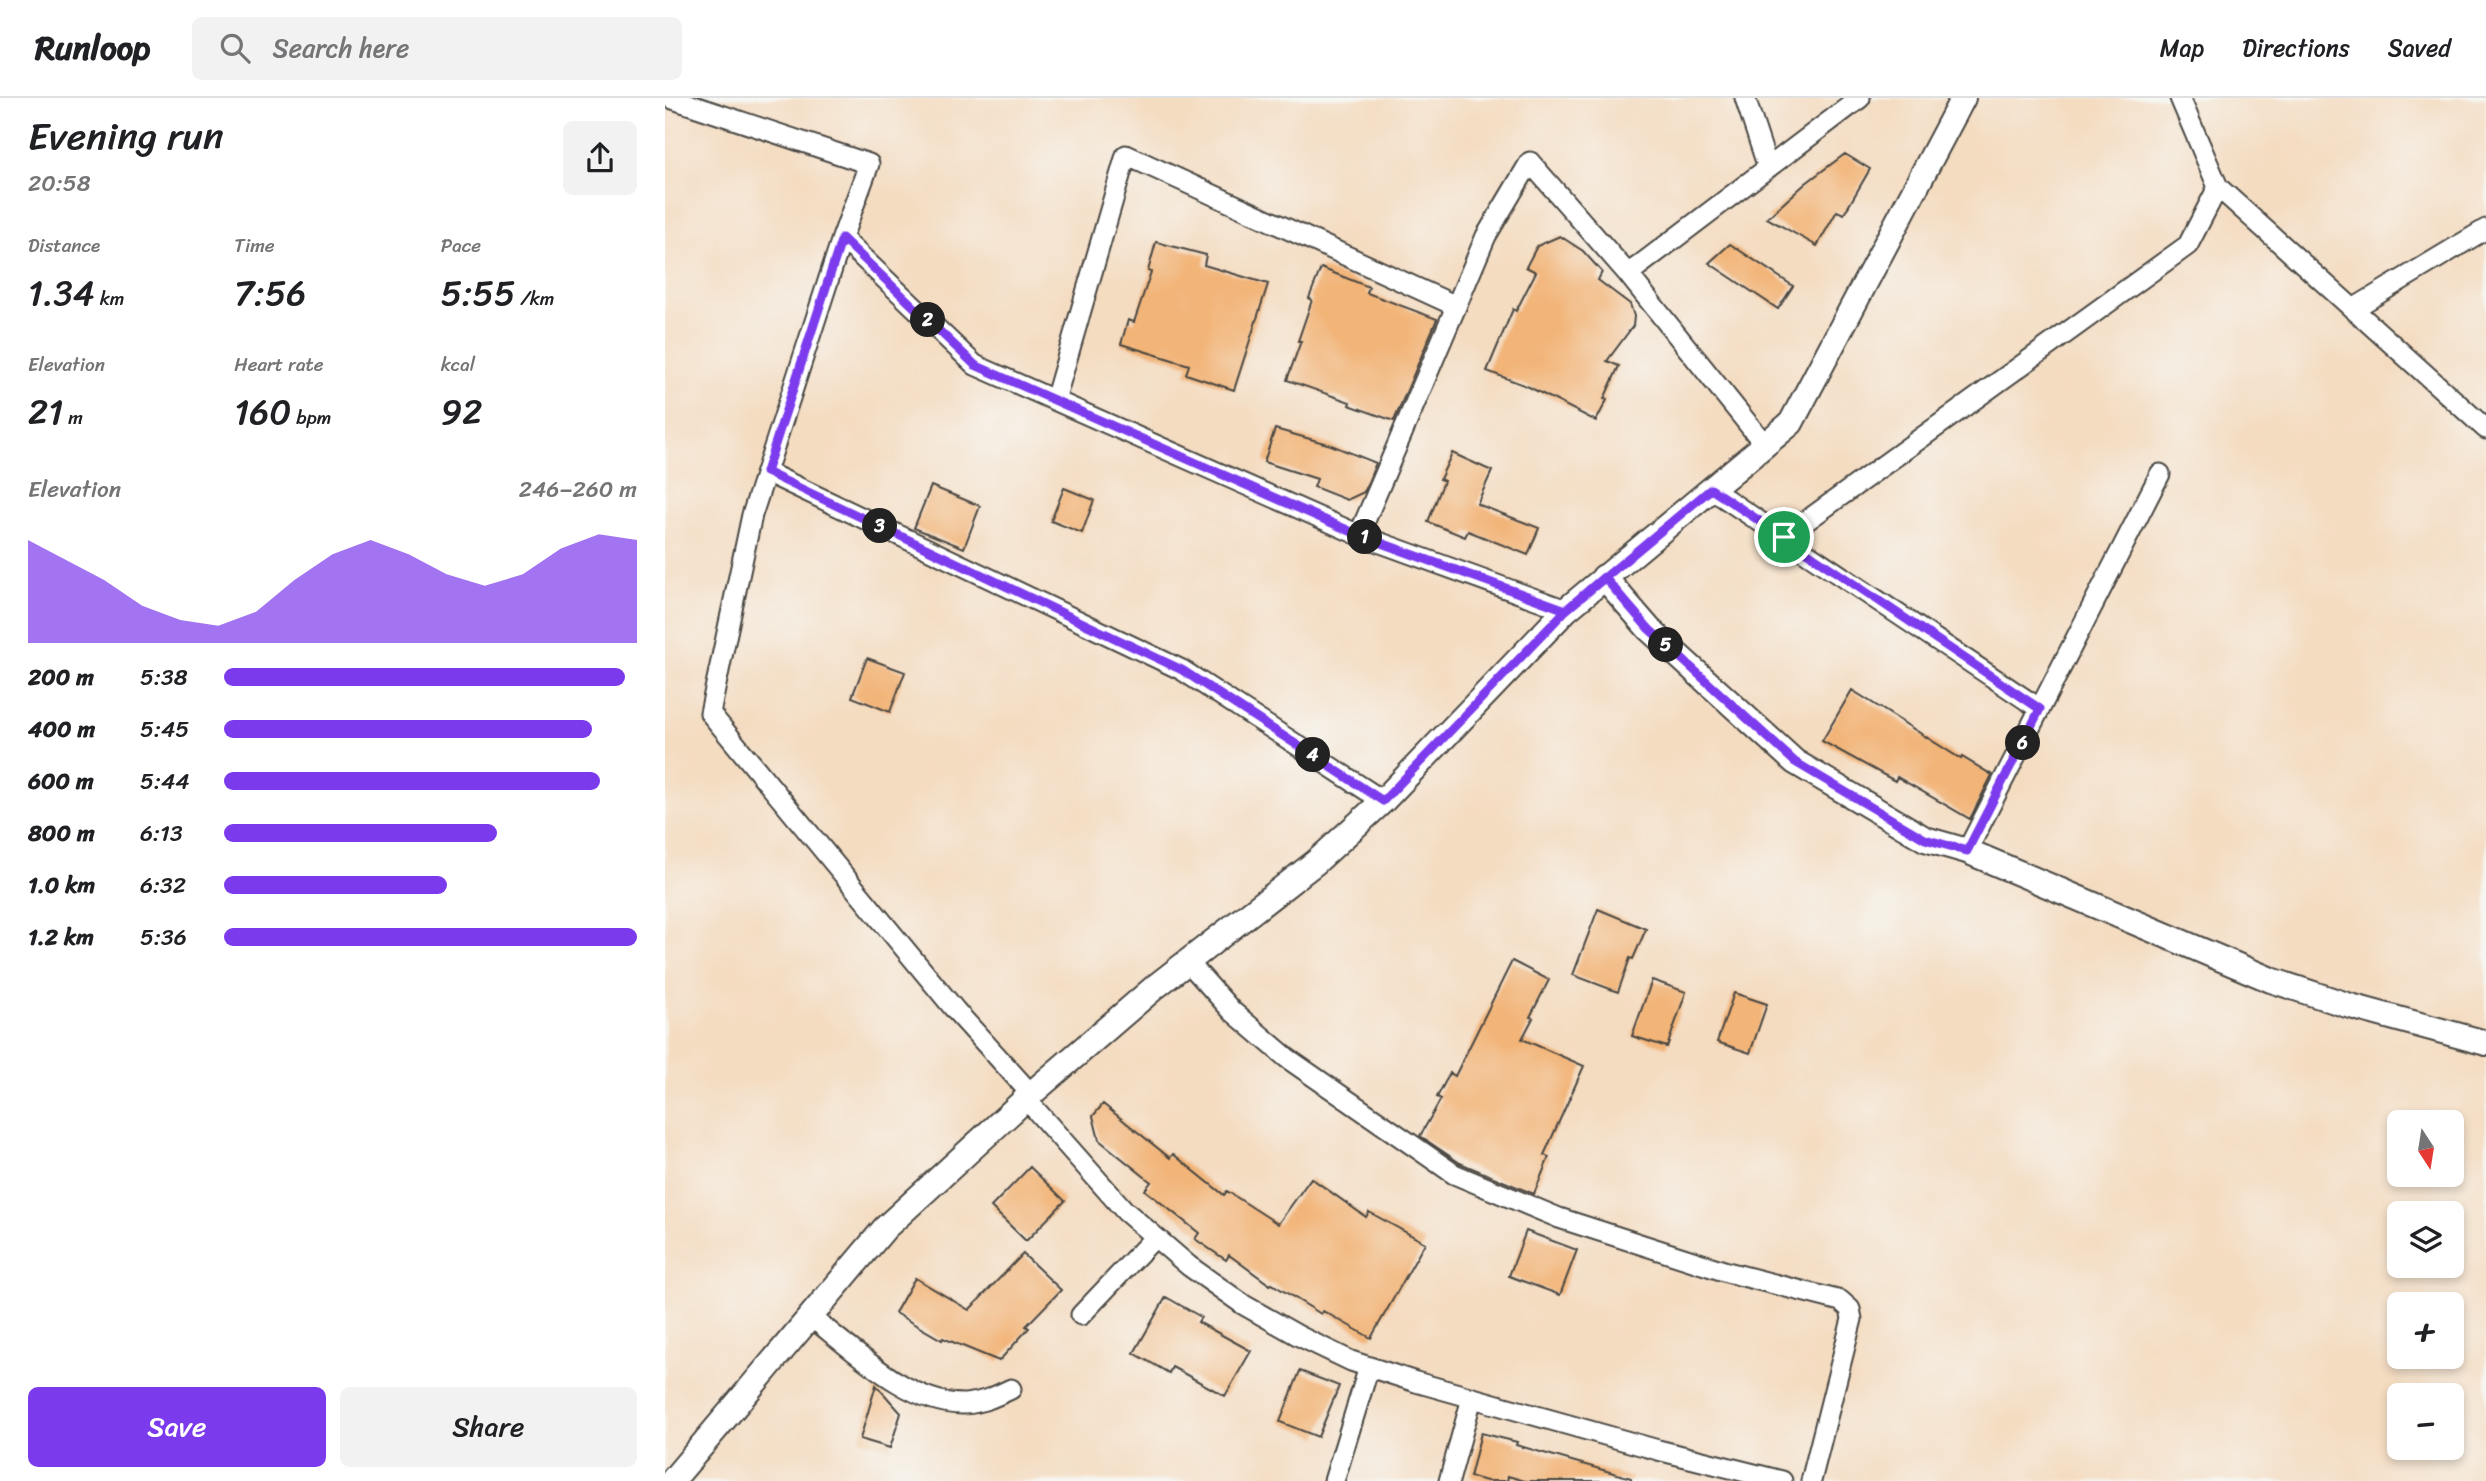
<!DOCTYPE html>
<html lang="en">
<head>
<meta charset="utf-8">
<style>
  body { margin:0; font-family:Sriracha,sans-serif; background:#f2f2f2; color:#202124; height:100vh; display:flex; flex-direction:column; font-size:26px; white-space:nowrap }
  * { box-sizing:border-box; margin:0 }
  p { font-size:23px; color:#757577 }
  .icon { flex:none; width:38px; height:38px; fill:none; stroke:currentColor; stroke-width:2; stroke-linecap:round; stroke-linejoin:round }
  .map { position:relative; flex:1; overflow:hidden }
  .drawer { display:flex; flex-direction:column; background:#fff; width:665px }
  .drawer>* { flex:none }
  .needle { width:46px; rotate:168deg }
  .fabs { position:absolute; left:1722px; top:1012px; display:grid; gap:14px }
  .fabs a { display:grid; place-items:center; width:77px; height:77px; border-radius:10px; background:#fff; box-shadow:0 4px 10px #0003; font-size:35px }
  .pin { position:absolute; display:grid; place-items:center; width:60px; height:60px; color:#fff; margin:-30px; border:4px solid #fff; border-radius:50%; box-shadow:0 2px 7px #0007 }
  .km { position:absolute; width:35px; height:35px; margin:-18px; border-radius:50%; background:#222; color:#fff; font-size:19px; line-height:35px; text-align:center }
  .round { display:grid; place-items:center; flex:none; width:74px; height:74px; border-radius:10px; background:#f2f2f2 }
  .overview { display:flex; align-items:center; justify-content:space-between; height:119px; padding:0 28px }
  h1 { font-size:38px; font-weight:600; line-height:52px }
  .metrics { display:grid; grid-template-columns:repeat(3,1fr); gap:10px; height:119px; padding:7px 28px }
  .metrics div { display:grid; align-content:center }
  .metrics b { font-size:35px; font-weight:600 }
  .metrics small { font-size:19px; font-weight:400 }
  .metrics p { font-size:19px }
  .chart { height:196px; padding:14px 28px }
  .chart p { display:flex; justify-content:space-between }
  .chart svg { width:100%; height:126px; margin-top:7px; fill:#7c3aed; opacity:.7 }
  .cta { display:flex; gap:14px; margin-top:auto; padding:14px 28px }
  .cta a { flex:1; height:80px; border-radius:10px; background:#7c3aed; color:#fff; font-size:28px; font-weight:600; line-height:80px; text-align:center }
  .cta a+a { background:#f2f2f2; color:#202124 }
  ul { padding:0 28px; list-style:none; font-size:23px }
  li { display:grid; grid-template-columns:112px 84px 1fr; align-items:center; height:52px }
  li i { height:18px; border-radius:9px; background:#7c3aed }
  header { display:flex; align-items:center; gap:42px; box-sizing:border-box; height:98px; padding:0 35px; background:#fff; border-bottom:2px solid #e0e0e0 }
  header strong { font-size:33px }
  nav { display:flex; gap:38px; margin-inline-start:auto; font-size:24px }
  .search { width:490px; height:63px; background:#f2f2f2; display:flex; align-items:center; gap:18px; box-sizing:border-box; padding:0 24px; border-radius:10px; color:#757577; font-size:26px }
  main { display:flex; flex:1; min-height:0 }
  .map>svg:first-child { display:block }
  .building { fill:#f2b477 }
  .lines { fill:none; stroke-linecap:round; stroke-linejoin:round }
  .minor-casing { stroke:#494642; stroke-width:23 }
  .tertiary-casing { stroke:#494642; stroke-width:28 }
  .minor { stroke:#fff; stroke-width:19 }
  .tertiary { stroke:#fff; stroke-width:24 }
  .route-casing { stroke:#fff; stroke-width:14 }
  .route { stroke:#7c3aed; stroke-width:9 }
</style>
</head>
<body>
<header>
<strong>Runloop</strong>
<div class="search"><svg class="icon" aria-label="search" viewBox="0 0 24 24"><circle cx="10" cy="10" r="6"/><path d="M15 15l6 6"/></svg>Search here</div>
<nav><a>Map</a><a>Directions</a><a>Saved</a></nav>
</header>
<main>
<section class="drawer">
<div class="overview"><div><h1>Evening run</h1><p>20:58</p></div><a class="round"><svg class="icon" aria-label="share" viewBox="0 0 24 24"><path d="M12 15V3M7 8l5-5 5 5M5 13v7h14v-7"/></svg></a></div>
<div class="metrics">
<div><p>Distance</p><b>1.34<small> km</small></b></div>
<div><p>Time</p><b>7:56</b></div>
<div><p>Pace</p><b>5:55<small> /km</small></b></div>
</div>
<div class="metrics">
<div><p>Elevation</p><b>21<small> m</small></b></div>
<div><p>Heart rate</p><b>160<small> bpm</small></b></div>
<div><p>kcal</p><b>92</b></div>
</div>
<div class="chart"><p><span>Elevation</span>246–260 m</p>
<svg viewBox="0 0 160 44" preserveAspectRatio="none"><path d="M0 44V8L10 15L20 22L30 31L40 36L50 38L60 33L70 22L80 13L90 8L100 13L110 20L120 24L130 20L140 11L150 6L160 8V44z"/></svg>
</div>
<ul>
<li><b>200 m</b>5:38<i style="width:97%"></i></li>
<li><b>400 m</b>5:45<i style="width:89%"></i></li>
<li><b>600 m</b>5:44<i style="width:91%"></i></li>
<li><b>800 m</b>6:13<i style="width:66%"></i></li>
<li><b>1.0 km</b>6:32<i style="width:54%"></i></li>
<li><b>1.2 km</b>5:36<i style="width:100%"></i></li>
</ul>
<div class="cta"><a>Save</a><a>Share</a></div>
</section>
<div class="map">
<svg width="1821" height="1383" viewBox="0 0 1821 1383">
  <rect width="100%" height="100%" fill="#f6f6f2"/>
  <filter id="ink" filterUnits="userSpaceOnUse"><feTurbulence type="fractalNoise" baseFrequency=".0143" numOctaves="2"/><feDisplacementMap in="SourceGraphic" scale="14" xChannelSelector="R" yChannelSelector="G"/><feConvolveMatrix kernelMatrix="1 2 1 2 8 2 1 2 1" color-interpolation-filters="sRGB"/></filter>
  <filter id="wash" filterUnits="userSpaceOnUse"><feTurbulence type="fractalNoise" baseFrequency=".00686" numOctaves="4" result="noise"/><feDisplacementMap in="SourceGraphic" scale="28" xChannelSelector="R" yChannelSelector="G"/><feGaussianBlur stdDeviation="1.57" result="paint"/><feColorMatrix in="noise" values="0 0 0 0 0 0 0 0 0 0 0 0 0 0 0 0 0 1.4 0 .05"/><feComposite in="paint" operator="in"/></filter>
  <g filter="url(#wash)">
    <rect width="100%" height="100%" fill="#f4dcc1"/>
    <g id="blocks">
      <path class="building" d="M 1180,56 L 1205,71 L 1179,116 L 1172,113 L 1152,148 L 1102,120 L 1141,85 Z
        M 895,138 L 918,153 L 937,174 L 933,182 L 965,206 L 969,218 L 968,228 L 942,263 L 954,268 L 939,301 L 942,302 L 931,323 L 864,289 L 822,273 L 848,211 L 851,213 L 871,174 L 861,169 L 872,148 Z
        M 491,144 L 541,157 L 539,167 L 603,186 L 569,292 L 521,276 L 524,267 L 456,246 L 463,222 L 469,224 L 486,174 L 483,173 Z
        M 1065,146 L 1128,188 L 1113,211 L 1044,165 Z
        M 656,170 L 704,189 L 702,195 L 772,221 L 729,323 L 684,307 L 685,304 L 622,282 L 636,243 L 633,243 L 647,202 L 644,200 Z
        M 610,331 L 666,347 L 711,365 L 699,394 L 682,402 L 649,389 L 652,381 L 599,364 Z
        M 787,355 L 827,373 L 812,406 L 874,430 L 863,457 L 803,433 L 800,439 L 763,424 L 779,383 L 775,381 Z
        M 266,388 L 315,408 L 299,450 L 249,430 Z
        M 399,390 L 429,402 L 417,435 L 386,423 Z
        M 202,560 L 240,574 L 225,614 L 187,599 Z
        M 1187,592 L 1296,661 L 1297,659 L 1327,677 L 1305,721 L 1232,679 L 1230,683 L 1157,643 Z
        M 933,811 L 981,831 L 968,861 L 965,860 L 953,894 L 908,877 Z
        M 847,863 L 884,882 L 865,919 L 868,920 L 857,941 L 919,968 L 879,1057 L 884,1059 L 869,1096 L 795,1065 L 755,1038 L 776,1001 L 772,999 L 785,975 L 790,978 Z
        M 987,882 L 1021,894 L 1002,949 L 967,938 Z
        M 1069,895 L 1102,906 L 1085,955 L 1052,944 Z
        M 438,1006 L 505,1060 L 508,1056 L 559,1097 L 562,1093 L 613,1126 L 646,1080 L 701,1119 L 704,1114 L 760,1145 L 706,1240 L 658,1213 L 656,1216 L 607,1186 L 605,1187 L 564,1157 L 561,1162 L 530,1141 L 534,1135 L 480,1092 L 486,1084 L 434,1042 L 428,1018 Z
        M 365,1069 L 400,1103 L 361,1143 L 326,1109 Z
        M 861,1133 L 912,1152 L 895,1197 L 844,1178 Z
        M 358,1156 L 396,1192 L 361,1228 L 364,1230 L 334,1263 L 278,1240 L 277,1242 L 230,1215 L 250,1180 L 304,1212 Z
        M 501,1199 L 536,1219 L 533,1224 L 586,1253 L 560,1298 L 507,1269 L 504,1275 L 469,1255 Z
        M 635,1273 L 674,1288 L 653,1339 L 615,1324 Z
        M 211,1287 L 236,1315 L 225,1350 L 195,1341 Z
        M 816,1335 L 852,1344 L 851,1347 L 966,1380 L 966,1383 L 860,1383 L 843,1378 L 842,1383 L 822,1383 L 805,1379 Z"/>
    </g>
  </g>
  <g filter="url(#ink)">
    <use href="#blocks" fill-opacity="0" stroke="#494642" stroke-width="2"/>
    <g class="lines">
      <g class="minor-casing">
        <path id="minor" d="M 5,0 L 204,66 L 177,140 L 87,417 L 45,615 L 291,913 L 366,996
          M 1080,0 L 1103,70
          M 1515,0 L 1553,89 L 1821,331
          M 177,140 L 310,267 L 694,437 L 901,512
          M 963,176 L 1195,0
          M 1688,211 L 1821,131
          M 390,302 L 461,57 L 791,208
          M 101,374 L 517,572 L 718,703
          M 1046,391 L 1375,611
          M 694,437 L 821,138 L 865,64 L 963,176 L 1100,347
          M 1119,439 L 1523,147 L 1553,89
          M 1302,753 L 1495,376
          M 523,864 L 567,913 L 622,960 L 789,1076 L 894,1120 L 1062,1174 L 1176,1203 L 1185,1211 L 1187,1221 L 1146,1383
          M 361,1001 L 460,1113 L 524,1168 L 579,1207 L 634,1238 L 686,1263 L 751,1284 L 993,1352 L 1117,1383
          M 416,1217 L 490,1139
          M 146,1219 C 187,1250 245,1308 300,1306 C 317,1305 331,1298 346,1291
          M 669,1383 L 704,1269
          M 784,1383 L 807,1300"/>
      </g>
      <g class="tertiary-casing">
        <path id="tertiary" d="M 939,479 L 984,531 L 1130,664 L 1260,741 L 1302,753 L 1606,882 L 1682,907 L 1821,945
          M 7,1383 L 220,1130 L 366,996 L 490,889 L 651,764 L 718,703 L 901,512 L 1126,325 L 1298,0"/>
      </g>
      <use href="#minor" class="minor"/>
      <use href="#tertiary" class="tertiary"/>
    </g>
  </g>
  <g class="lines" filter="url(#ink)">
    <g class="route-casing">
      <path id="route" d="M 1119,439 L 1046,391 L 901,512 L 694,437 L 310,267 L 177,140 L 101,374 L 517,572 L 718,703 L 901,512 L 939,479 L 984,531 L 1130,664 L 1260,741 L 1302,753 L 1375,611 L 1119,439"/>
    </g>
    <use href="#route" class="route"/>
  </g>
</svg>
<div class="fabs">
<a><svg class="needle" viewBox="-14 -14 28 28"><path d="M0-13l5 13h-10z" fill="#e53935"/><path d="M0 13l5-13h-10z" fill="#757577"/></svg></a>
<a><svg class="icon" aria-label="layers" viewBox="0 0 24 24"><path d="M12 4l9 5-9 5-9-5zM3 14l9 5 9-5"/></svg></a>
<a>+</a>
<a>−</a>
</div>
<div class="pin" style="left:1119px;top:439px;background:#1e9e55"><svg class="icon" aria-label="arrive" viewBox="0 0 24 24"><path d="M6 21V4h12l-3 4 3 4H6"/></svg></div>
<b class="km" style="left:700px;top:439px">1</b>
<b class="km" style="left:263px;top:222px">2</b>
<b class="km" style="left:215px;top:428px">3</b>
<b class="km" style="left:648px;top:657px">4</b>
<b class="km" style="left:1001px;top:547px">5</b>
<b class="km" style="left:1358px;top:645px">6</b>
</div>
</main>
</body>
</html>
